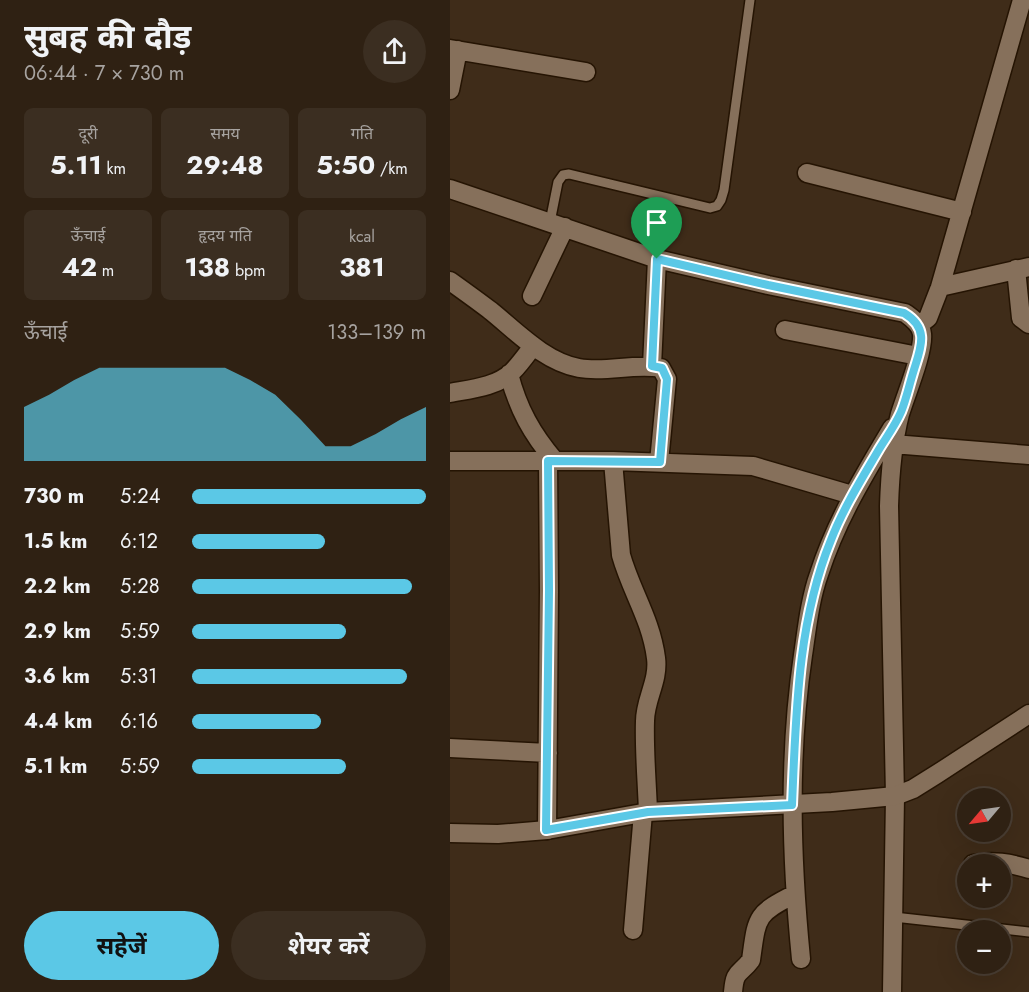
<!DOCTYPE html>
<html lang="hi">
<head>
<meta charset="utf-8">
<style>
  body { margin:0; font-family:Jost,"Noto Sans Devanagari",sans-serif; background:#3b2e21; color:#f1f3f6; height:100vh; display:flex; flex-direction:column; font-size:22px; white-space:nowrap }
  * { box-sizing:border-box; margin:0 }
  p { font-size:20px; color:#a7a3a0 }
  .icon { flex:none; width:33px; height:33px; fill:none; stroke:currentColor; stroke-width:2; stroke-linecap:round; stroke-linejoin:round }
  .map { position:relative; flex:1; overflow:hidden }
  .sheet { display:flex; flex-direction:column; background:#2f2113; width:450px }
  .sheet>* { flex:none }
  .needle { width:39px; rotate:241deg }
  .tools { position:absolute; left:507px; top:788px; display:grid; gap:12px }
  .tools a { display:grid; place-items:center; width:54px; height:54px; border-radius:50%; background:#2f2113; box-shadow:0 6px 24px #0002,0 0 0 2px #4a3e33; font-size:30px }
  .pin { position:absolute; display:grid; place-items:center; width:51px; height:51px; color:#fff; margin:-62px -26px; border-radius:50% 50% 50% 0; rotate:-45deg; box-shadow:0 0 6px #0007 }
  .pin .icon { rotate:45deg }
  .round { display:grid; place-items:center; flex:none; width:63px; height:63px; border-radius:32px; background:#3b2e21 }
  .head { display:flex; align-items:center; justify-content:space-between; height:102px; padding:0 24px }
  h1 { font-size:33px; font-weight:700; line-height:45px }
  .metrics { display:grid; grid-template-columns:repeat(3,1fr); gap:9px; height:102px; padding:6px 24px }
  .metrics div { display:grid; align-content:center; border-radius:9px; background:#3b2e21; text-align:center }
  .metrics b { font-size:26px; font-weight:700 }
  .metrics small { font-size:16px; font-weight:400 }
  .metrics p { font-size:16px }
  .chart { height:168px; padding:12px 24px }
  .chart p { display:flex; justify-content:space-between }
  .chart svg { width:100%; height:108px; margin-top:6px; fill:#5bc8e6; opacity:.7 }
  .cta { display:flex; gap:12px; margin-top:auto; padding:12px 24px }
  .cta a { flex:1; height:69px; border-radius:36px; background:#5bc8e6; color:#111; font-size:24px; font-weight:700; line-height:69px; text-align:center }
  .cta a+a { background:#3b2e21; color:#f1f3f6 }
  ul { padding:0 24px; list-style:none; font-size:20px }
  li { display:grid; grid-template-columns:96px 72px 1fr; align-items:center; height:45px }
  li i { height:15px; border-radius:8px; background:#5bc8e6 }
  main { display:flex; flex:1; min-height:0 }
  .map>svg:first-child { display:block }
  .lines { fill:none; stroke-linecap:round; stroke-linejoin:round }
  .lane-casing { stroke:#251403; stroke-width:12 }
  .street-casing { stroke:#251403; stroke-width:21 }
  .secondary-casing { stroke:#251403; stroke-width:21 }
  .lane { stroke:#86705b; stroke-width:9 }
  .street { stroke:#86705b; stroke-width:18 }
  .secondary { stroke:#86705b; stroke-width:18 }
  .route-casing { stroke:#fff; stroke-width:12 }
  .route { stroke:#5bc8e6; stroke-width:8 }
</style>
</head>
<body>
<main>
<section class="sheet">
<div class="head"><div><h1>सुबह की दौड़</h1><p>06:44 · 7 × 730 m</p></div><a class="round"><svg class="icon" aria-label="share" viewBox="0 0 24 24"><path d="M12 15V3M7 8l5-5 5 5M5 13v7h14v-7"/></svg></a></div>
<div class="metrics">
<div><p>दूरी</p><b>5.11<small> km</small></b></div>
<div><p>समय</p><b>29:48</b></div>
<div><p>गति</p><b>5:50<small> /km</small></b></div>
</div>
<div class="metrics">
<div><p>ऊँचाई</p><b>42<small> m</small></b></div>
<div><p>हृदय गति</p><b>138<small> bpm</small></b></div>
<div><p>kcal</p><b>381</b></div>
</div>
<div class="chart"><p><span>ऊँचाई</span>133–139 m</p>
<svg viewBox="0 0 160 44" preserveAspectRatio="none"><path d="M0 44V22L10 17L20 11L30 6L40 6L50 6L60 6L70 6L80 6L90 11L100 17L110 27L120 38L130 38L140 33L150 27L160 22V44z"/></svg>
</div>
<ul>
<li><b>730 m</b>5:24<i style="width:100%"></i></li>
<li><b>1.5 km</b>6:12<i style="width:57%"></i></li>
<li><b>2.2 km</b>5:28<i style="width:94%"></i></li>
<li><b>2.9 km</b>5:59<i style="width:66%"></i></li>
<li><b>3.6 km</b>5:31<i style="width:92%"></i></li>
<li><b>4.4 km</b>6:16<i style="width:55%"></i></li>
<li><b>5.1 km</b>5:59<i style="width:66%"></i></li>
</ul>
<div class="cta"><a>सहेजें</a><a>शेयर करें</a></div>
</section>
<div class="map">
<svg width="579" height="992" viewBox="0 0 579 992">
  <rect width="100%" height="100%" fill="#3f2c19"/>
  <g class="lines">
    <g class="lane-casing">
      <path id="lane" d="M 100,222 L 108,182 L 113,175 L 119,174 L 260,208 L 267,206 L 271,200 L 274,190 L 300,0
        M 444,917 L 579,932"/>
    </g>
    <g class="street-casing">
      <path id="street" d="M 0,49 L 136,72
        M 0,90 L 8,50
        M 357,173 L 512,212
        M 0,189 L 207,259 L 318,285 L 455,313 C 462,318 471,324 472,334 C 474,352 456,394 450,414 C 442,445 440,474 439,506 L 445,796 L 442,992
        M 566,269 L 571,318 L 579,324
        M 0,281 C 14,291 28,301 41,311 C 67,332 95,362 129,368 C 156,373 184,363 211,368 L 217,379 L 209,462
        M 490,287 L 579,267
        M 82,296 L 115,227
        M 469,325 L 478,318 L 490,287 L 572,0
        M 335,330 L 468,356
        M 202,366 L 207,259
        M 59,374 C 68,409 82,434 105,461
        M 0,393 C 21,389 46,387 62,372 C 70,364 77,354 83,346
        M 443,444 L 579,455
        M 0,461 L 163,461 L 303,466 L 402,495
        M 163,461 L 171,555 C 181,591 201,619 206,658 C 209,681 195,699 195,721 C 194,751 197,782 198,812
        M 0,748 L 98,753
        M 97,830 L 99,590 L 98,461
        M 523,864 C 543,860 560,863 579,869
        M 183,930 L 193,813
        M 351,959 C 341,857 338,756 353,655 C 357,628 360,599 369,574 C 386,521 414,475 442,428
        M 283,992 C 285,969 289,976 301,960 C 307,917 305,914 345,894"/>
    </g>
    <g class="secondary-casing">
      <path id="secondary" d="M 0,833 L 48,834 L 97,830 L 198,812 L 382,802 L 445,796 L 463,789 L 487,774 L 579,714"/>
    </g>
    <use href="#lane" class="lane"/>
    <use href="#street" class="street"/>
    <use href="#secondary" class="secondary"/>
  </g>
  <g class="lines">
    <g class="route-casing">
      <path id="route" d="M 207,259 L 318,285 L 454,313 C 481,329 470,349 463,373 C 459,386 456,400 451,412 C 445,426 435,439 428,451 C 411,480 393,509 381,540 C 347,623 346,716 342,805 L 198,812 L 96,830 L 99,590 L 98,461 L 210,462 L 217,379 L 212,368 L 202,366 Z"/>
    </g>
    <use href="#route" class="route"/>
  </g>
</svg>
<div class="tools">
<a><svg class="needle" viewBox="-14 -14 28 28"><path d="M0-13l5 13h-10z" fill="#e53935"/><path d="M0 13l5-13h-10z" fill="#a7a3a0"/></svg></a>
<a>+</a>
<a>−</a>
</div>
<div class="pin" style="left:207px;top:259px;background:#1e9e55"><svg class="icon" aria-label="arrive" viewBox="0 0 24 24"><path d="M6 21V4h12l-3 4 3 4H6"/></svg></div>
</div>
</main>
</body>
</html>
